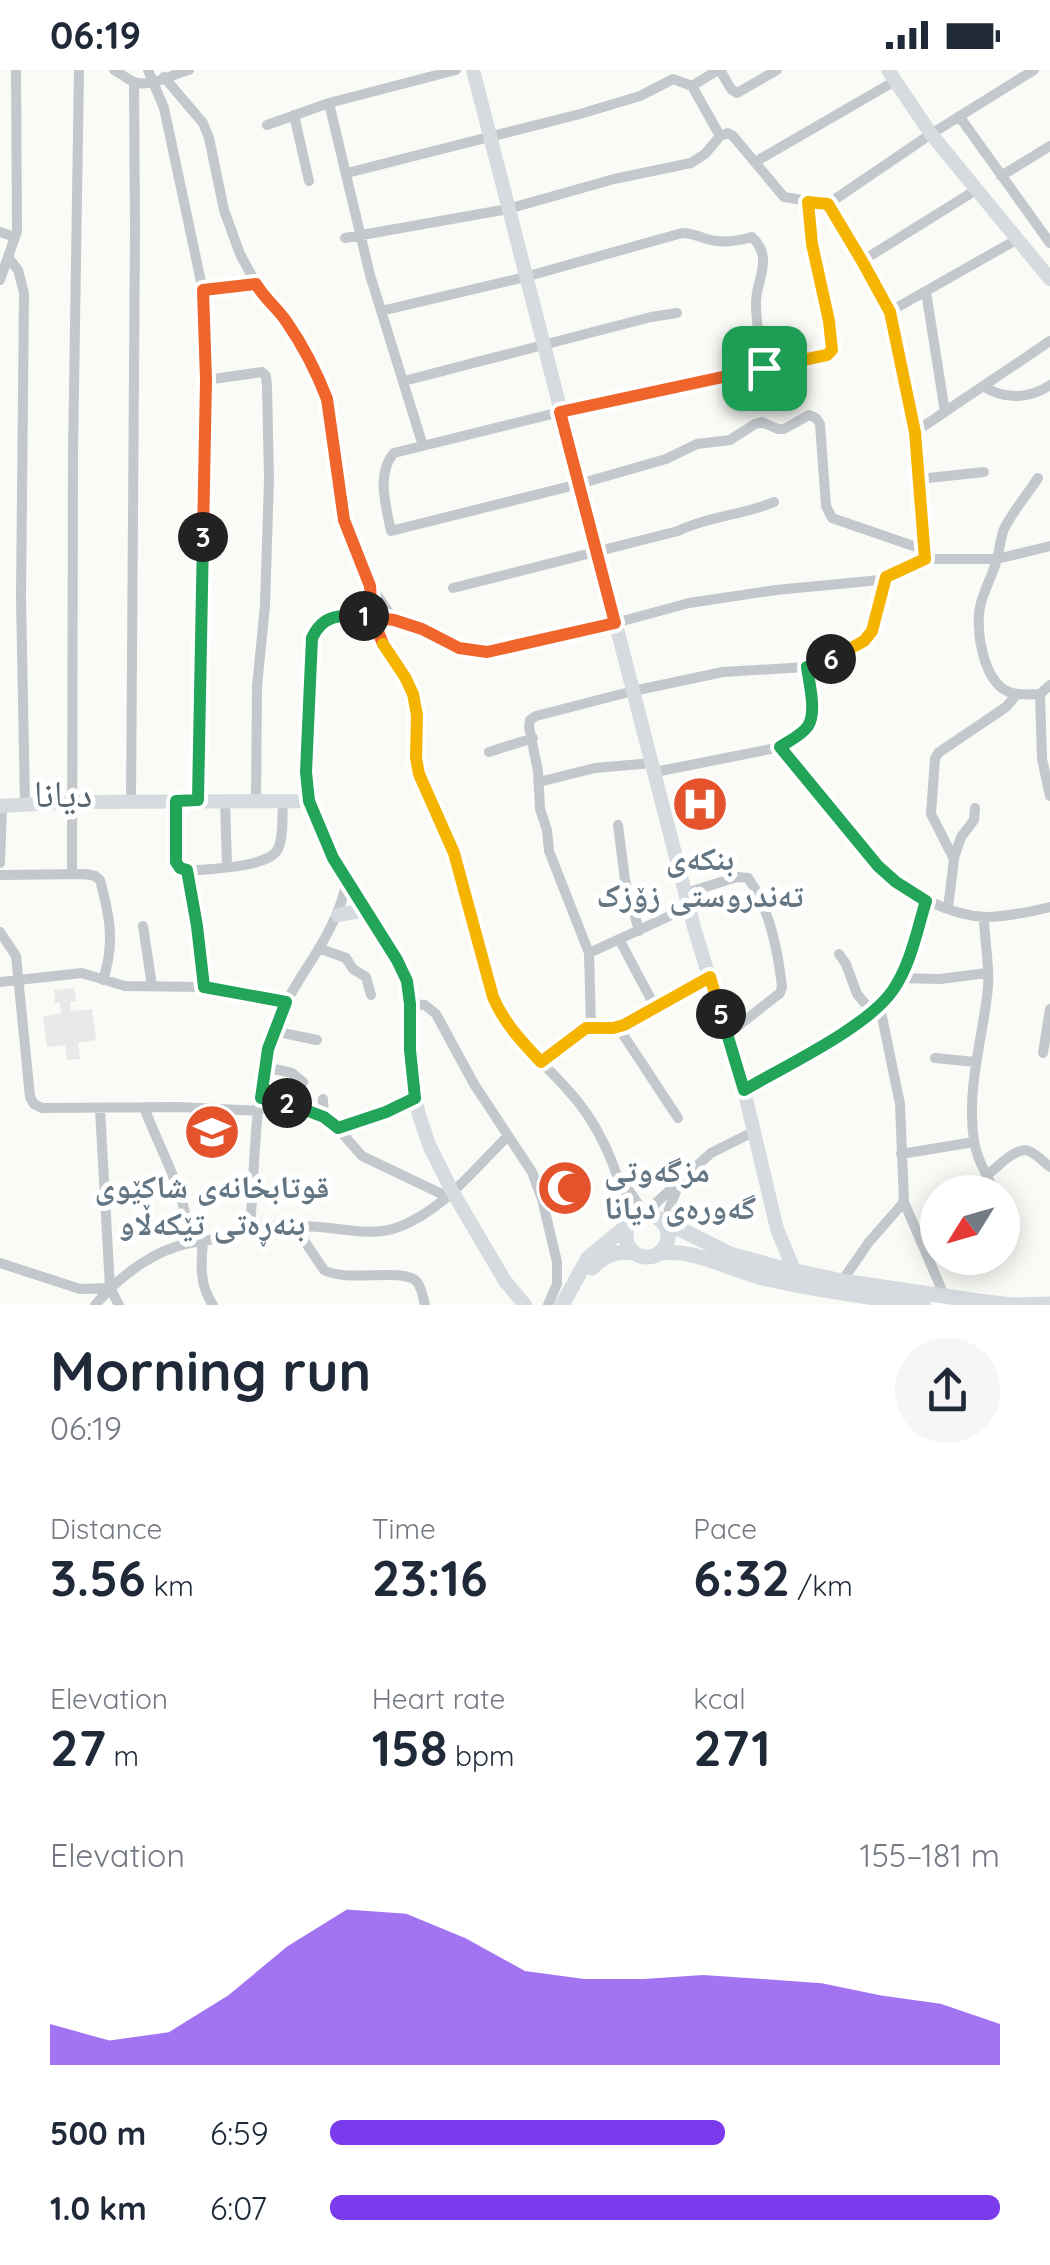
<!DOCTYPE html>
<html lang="en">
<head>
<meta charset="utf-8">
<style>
  body { margin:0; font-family:Quicksand,"Noto Naskh Arabic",sans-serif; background:#f6f6f7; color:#1f2937; height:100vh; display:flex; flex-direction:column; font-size:38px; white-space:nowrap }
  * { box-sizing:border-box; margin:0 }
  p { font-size:32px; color:#747a83 }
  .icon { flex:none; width:55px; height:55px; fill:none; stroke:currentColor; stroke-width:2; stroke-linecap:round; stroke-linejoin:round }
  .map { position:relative; height:1235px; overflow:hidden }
  .side { display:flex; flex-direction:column; background:#fff; flex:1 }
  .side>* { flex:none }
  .needle { width:65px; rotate:233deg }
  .controls { position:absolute; left:920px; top:1105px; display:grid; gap:20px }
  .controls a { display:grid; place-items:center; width:100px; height:100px; border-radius:50%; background:#fff; box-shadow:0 5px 25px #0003; font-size:50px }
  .pin { position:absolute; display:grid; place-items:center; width:85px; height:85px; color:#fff; margin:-42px; border-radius:20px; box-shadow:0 5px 15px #0006 }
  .km { position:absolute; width:50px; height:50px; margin:-25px; border-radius:50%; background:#222; color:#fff; font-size:28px; line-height:50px; text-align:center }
  .round { display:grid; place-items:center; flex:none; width:105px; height:105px; border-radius:52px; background:#f6f6f7 }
  .head { display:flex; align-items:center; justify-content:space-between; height:170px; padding:0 50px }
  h1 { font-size:55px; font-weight:700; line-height:75px }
  .metrics { display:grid; grid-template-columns:repeat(3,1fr); gap:15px; height:170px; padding:10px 50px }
  .metrics div { display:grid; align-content:center }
  .metrics b { font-size:50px; font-weight:700 }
  .metrics small { font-size:28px; font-weight:400 }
  .metrics p { font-size:28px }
  .chart { height:280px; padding:20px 50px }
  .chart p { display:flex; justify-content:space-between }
  .chart svg { width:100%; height:180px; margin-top:10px; fill:#7c3aed; opacity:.7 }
  ul { padding:0 50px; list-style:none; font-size:32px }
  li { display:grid; grid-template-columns:160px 120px 1fr; align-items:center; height:75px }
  li i { height:25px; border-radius:12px; background:#7c3aed }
  .status { display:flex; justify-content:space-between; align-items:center; height:70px; padding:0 50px; background:#fff; direction:ltr }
  .status svg { height:28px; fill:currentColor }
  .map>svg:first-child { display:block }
  .built { fill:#e8e9e8 }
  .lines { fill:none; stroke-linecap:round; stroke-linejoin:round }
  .street { stroke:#c3c8cc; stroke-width:10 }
  .secondary { stroke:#d6dbdf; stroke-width:14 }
  .primary { stroke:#d6dbdf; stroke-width:15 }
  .split-1-casing { stroke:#fff; stroke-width:20 }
  .split-2-casing { stroke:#fff; stroke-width:20 }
  .split-3-casing { stroke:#fff; stroke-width:20 }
  .split-4-casing { stroke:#fff; stroke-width:20 }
  .split-5-casing { stroke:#fff; stroke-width:20 }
  .split-6-casing { stroke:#fff; stroke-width:20 }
  .split-7-casing { stroke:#fff; stroke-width:20 }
  .split-1 { stroke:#f0652b; stroke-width:12 }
  .split-2 { stroke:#22a559; stroke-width:12 }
  .split-3 { stroke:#22a559; stroke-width:12 }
  .split-4 { stroke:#f0652b; stroke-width:12 }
  .split-5 { stroke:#f5b400; stroke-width:12 }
  .split-6 { stroke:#22a559; stroke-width:12 }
  .split-7 { stroke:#f5b400; stroke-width:12 }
  .labels { text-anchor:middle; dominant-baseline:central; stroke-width:10; stroke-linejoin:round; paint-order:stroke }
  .poi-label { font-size:32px; font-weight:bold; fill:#647683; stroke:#fff }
  .quarter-label { font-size:38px; fill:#56646e; stroke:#fff }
</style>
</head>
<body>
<div class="status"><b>06:19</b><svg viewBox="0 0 49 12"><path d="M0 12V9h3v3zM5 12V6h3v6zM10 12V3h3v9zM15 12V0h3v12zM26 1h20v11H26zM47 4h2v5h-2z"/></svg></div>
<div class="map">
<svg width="1050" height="1235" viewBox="0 0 1050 1235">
  <rect width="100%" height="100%" fill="#fafaf7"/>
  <path class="built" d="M 74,918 L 76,931 L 70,932 L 71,941 L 92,939 L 96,970 L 78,973 L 80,989 L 67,990 L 65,975 L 47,977 L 43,946 L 61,943 L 60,933 L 55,933 L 54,920 Z"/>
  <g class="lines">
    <path class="street" d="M 114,0 C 122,4 129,11 137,13 C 154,16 173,4 189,0
      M 148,0 L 164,38 L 203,221 L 206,310 L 198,730
      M 720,0 L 731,19 L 737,23 L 777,0
      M 164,7 L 203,53 L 209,68 L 224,140 L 240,184 L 260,221 L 286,251 L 321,314 L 331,347 L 344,450 L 371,516 L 394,550
      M 692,16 L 718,0
      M 329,33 L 370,205 L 423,376
      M 294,45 L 309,111
      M 959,46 L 1050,173
      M 267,55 L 329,33 L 456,0
      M 720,66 L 728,63 L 733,66 L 784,127 L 828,134 L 862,191 L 889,242 L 915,362 L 925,489
      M 755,92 L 895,11
      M 347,103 L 580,44 L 640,26 L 673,9 L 692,16 L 720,66
      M 1001,106 L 1050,76
      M 808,132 L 813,174 L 832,273 L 832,280 L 827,285 L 560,342 L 394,383 C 376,403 386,437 391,461 L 579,414 L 666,389 L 697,374 L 730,370 L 755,354 L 762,352 L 778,359 L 784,359 L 809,345 L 816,348 L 820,354 L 826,436 L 832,448 L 925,480
      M 828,134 L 931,64 L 1034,0
      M 0,162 L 15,167
      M 345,168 L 508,139 L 614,109 L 691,93 L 705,84 L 720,66
      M 8,187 L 18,200 L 24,223 L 21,528 L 25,735
      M 862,191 L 976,120
      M 0,210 L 17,161 L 16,0
      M 203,221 L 255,214
      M 926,222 L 945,342
      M 381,241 L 525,207 L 682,163 C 695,163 705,170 717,171 C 729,173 741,170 752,167 C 775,189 755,211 756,234 C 756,256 761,277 764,298
      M 889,242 L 1016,170
      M 206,310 L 262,302 L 266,306 L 267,317 L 269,410 L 265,535 L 257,617 L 256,731
      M 404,311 L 651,247 L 677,243
      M 983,316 C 1004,330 1030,329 1050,315
      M 915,362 L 1050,271
      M 1038,408 C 1027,425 1013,441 1004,459 C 1000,469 1000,479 997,489 C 993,504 985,518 981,533 C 974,557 983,612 1009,622 C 1019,626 1030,624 1040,624 L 1050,615
      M 919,409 L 984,402
      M 371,516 L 372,547 L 383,574 L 405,607 L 413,624 L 417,645 L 416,688 L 419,704 L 455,783 L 493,927 C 509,965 540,989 567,1019 C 602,1056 620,1105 630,1153
      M 453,518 L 678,461 C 709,446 743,445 774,432
      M 615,553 L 689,533 L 776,520 L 880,510 L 925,489 L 997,489 L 1050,476
      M 1040,624 L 1042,689 L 1050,726
      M 781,677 L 805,660 L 811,653 L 807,597
      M 489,682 L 533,668
      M 655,702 L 781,677 L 878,796 C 908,822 945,845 986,847 C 1007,847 1029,842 1050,837
      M 539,712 L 595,698 L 652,693
      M 225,730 L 227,796
      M 131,731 L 135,160 L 134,13
      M 175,731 L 177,792 L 180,798 L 187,801 C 206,799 269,798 278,779 C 284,765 282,745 283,731
      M 618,755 L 625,810 L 639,861
      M 954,788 L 961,767 L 974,750 L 975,738
      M 0,793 L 2,736
      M 187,801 L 197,856 L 204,917
      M 72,804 L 73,384 L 79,0
      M 0,805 L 85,804 L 95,806 L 100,810 C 110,847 115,873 103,910
      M 686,823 L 737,807 L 748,808 C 770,838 778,881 782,917 L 780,923 L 728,964
      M 948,838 L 954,789 L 931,744 L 935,689 L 938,683 L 1006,637 L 1017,624
      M 984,847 C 984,869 990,897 988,917 C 983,969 966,1018 974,1071 C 977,1089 987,1106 995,1122
      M 143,856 L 152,916
      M 0,862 L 16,886 L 30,1027 L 34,1034 L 42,1038 L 179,1037 L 259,1041
      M 619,869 L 655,937
      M 321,879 L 346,888 L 353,899 L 366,907 L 371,925
      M 589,883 L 689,837
      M 839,884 L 846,894 L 857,924 L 872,942
      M 900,908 L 940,909 L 987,903
      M 0,912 L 82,903 L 125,916 L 204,917 L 286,933
      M 410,934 L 425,935 L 436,944 L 474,1014 L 532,1102 L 542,1129 L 557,1192 L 557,1214 L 548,1235
      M 880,937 L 900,1034 L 904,1132 L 944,1225
      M 591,957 L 589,883 L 549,781 L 547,760 L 540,739 L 538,701 L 529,657 L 530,650 L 536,646 L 633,621 L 723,602 L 807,597 C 825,592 862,578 871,563 C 880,548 882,524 886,507
      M 618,957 L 678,1048
      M 273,961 L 317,970
      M 1043,983 L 1050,939
      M 935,988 L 975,992
      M 541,993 L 586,959 L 613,958 L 624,955 L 710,907
      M 265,997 L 292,1003 L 303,1012
      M 744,1020 C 787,995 873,955 897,913 C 911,888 918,858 926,831
      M 261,1028 L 288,1034 L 324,1047 L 335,1055 L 362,1086 L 448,1127
      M 323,1029 L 324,1047
      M 144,1037 C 160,1081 188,1125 189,1173
      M 100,1039 L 110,1218 L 119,1235
      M 338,1058 L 386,1042 L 415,1029
      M 901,1084 L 974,1072
      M 987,1105 C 997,1098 1016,1076 1029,1081 C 1036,1084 1044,1092 1050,1097
      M 623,1112 L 646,1145
      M 648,1145 L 657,1132 L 711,1083 L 755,1061
      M 666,1156 L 669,1139 L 677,1119
      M 295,1157 L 324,1200 C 347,1213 405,1197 417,1212 C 422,1218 423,1228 425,1235
      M 250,1158 C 255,1098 254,1012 275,957 C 295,904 334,872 347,811
      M 203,1171 C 201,1195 199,1214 213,1235
      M 0,1193 L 80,1219 L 109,1218
      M 842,1211 L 869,1172 L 904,1132
      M 95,1235 C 119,1207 153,1180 190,1173 C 195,1172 200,1172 205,1171 C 220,1168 235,1160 250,1158 C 272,1154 297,1156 319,1157 C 344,1159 373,1166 396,1158 C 442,1142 474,1099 508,1066"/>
    <path class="secondary" d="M 473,0 L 695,861 L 744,1020 L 777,1159 L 794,1200
      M 888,0 L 931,64 L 1050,209
      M 0,736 L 72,732 L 309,731
      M 338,845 L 365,840
      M 525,1235 L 505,1211 L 452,1121 L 430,1077 L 419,1045 L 412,1013 L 410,934 L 407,911 L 397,890 L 333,788 L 311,739 L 306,701 L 311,575 C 319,531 378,544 409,554 C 436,563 458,584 488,582 C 503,581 518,576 533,572 C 560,566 588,559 615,553"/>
    <path class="primary" d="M626 1166a21 21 0 1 1 42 0a21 21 0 1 1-42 0Z
      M 666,1157 L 680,1159 L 730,1184 L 777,1197 L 842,1211 L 978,1231 L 1013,1235 L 1050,1234
      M 661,1183 C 698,1179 731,1201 767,1209 C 818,1221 871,1227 923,1235
      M 592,1198 C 604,1186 616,1180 634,1183
      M 562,1235 L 588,1188 L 628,1155"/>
  </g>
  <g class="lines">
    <g class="split-1-casing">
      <path id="split-1" d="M 364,546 L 394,550 L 422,559 L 459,578 L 487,582 L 615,553 L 560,342 L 764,298"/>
    </g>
    <g class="split-2-casing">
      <path id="split-2" d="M 287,1033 L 324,1047 L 338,1058 L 386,1042 L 415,1028 L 410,980 L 410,934 L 407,911 L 397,890 L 333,788 L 309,731 L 306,702 L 312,568 C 323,544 340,545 364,546"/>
    </g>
    <g class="split-3-casing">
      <path id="split-3" d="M 203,467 L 198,730 L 176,731 L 176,792 L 180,798 L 187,800 L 197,856 L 204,917 L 286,932 L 268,979 L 261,1028 L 287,1033"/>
    </g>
    <g class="split-4-casing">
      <path id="split-4" d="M 203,467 L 206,310 L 203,220 L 256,214 C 264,228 277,238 286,251 C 302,274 317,303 327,329 L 344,450 L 370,516 L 372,546 L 383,574"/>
    </g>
    <g class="split-5-casing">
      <path id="split-5" d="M 383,574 L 405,607 L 413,624 L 417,645 L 416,688 L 419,704 L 454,783 L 493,927 C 504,953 522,972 541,992 L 586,958 L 613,958 L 624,955 L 710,907 L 721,944"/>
    </g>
    <g class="split-6-casing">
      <path id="split-6" d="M 721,944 L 744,1020 C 785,996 868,957 893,920 C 911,894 917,860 926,831 L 896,812 L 878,796 L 780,677 C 789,671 802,665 808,656 C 817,642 809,613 807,597 L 831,589"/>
    </g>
    <g class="split-7-casing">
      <path id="split-7" d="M 764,298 L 827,285 L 832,280 L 829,251 L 812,174 L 808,132 L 828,134 L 862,191 L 890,242 L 915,362 L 925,489 L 886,507 L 872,561 L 864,571 L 831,589"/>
    </g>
    <use href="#split-1" class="split-1"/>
    <use href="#split-2" class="split-2"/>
    <use href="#split-3" class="split-3"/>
    <use href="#split-4" class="split-4"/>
    <use href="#split-5" class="split-5"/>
    <use href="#split-6" class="split-6"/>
    <use href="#split-7" class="split-7"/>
  </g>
  <defs>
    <g id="hospital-disc" transform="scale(2.875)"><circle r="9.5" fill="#e5532c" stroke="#fff"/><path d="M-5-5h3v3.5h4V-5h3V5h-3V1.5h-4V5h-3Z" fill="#fff"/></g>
    <g id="school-disc" transform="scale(2.875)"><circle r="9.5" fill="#e5532c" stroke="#fff"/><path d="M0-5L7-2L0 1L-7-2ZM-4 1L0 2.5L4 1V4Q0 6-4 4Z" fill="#fff"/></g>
    <g id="mosque-disc" transform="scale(2.875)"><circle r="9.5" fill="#e5532c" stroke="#fff"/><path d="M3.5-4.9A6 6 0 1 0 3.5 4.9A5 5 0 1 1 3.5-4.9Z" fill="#fff"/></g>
  </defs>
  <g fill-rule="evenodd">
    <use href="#hospital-disc" x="700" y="734"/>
    <use href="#school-disc" x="212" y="1062"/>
    <use href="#mosque-disc" x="565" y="1118"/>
  </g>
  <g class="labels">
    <g class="poi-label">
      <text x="700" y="788">بنکەی<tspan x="700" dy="37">تەندروستی زۆزک</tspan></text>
      <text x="604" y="1100" text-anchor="start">مزگەوتی<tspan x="604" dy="37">گەورەی دیانا</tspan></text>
      <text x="212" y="1116">قوتابخانەی شاکێوی<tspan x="212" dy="37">بنەڕەتی تێکەڵاو</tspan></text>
    </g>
    <g class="quarter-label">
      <text x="63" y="723">دیانا</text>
    </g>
  </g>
</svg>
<div class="controls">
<a><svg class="needle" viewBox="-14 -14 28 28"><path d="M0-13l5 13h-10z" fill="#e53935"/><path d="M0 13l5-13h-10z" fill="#747a83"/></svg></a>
</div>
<div class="pin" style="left:764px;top:298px;background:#1e9e55"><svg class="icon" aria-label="arrive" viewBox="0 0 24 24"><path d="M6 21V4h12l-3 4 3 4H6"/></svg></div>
<b class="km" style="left:364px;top:546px">1</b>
<b class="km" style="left:287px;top:1033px">2</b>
<b class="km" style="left:203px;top:467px">3</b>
<b class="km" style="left:721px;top:944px">5</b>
<b class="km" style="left:831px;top:589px">6</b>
</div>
<section class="side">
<div class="head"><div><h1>Morning run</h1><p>06:19</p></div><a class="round"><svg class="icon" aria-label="share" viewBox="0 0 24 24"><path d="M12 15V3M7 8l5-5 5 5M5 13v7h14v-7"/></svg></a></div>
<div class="metrics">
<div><p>Distance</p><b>3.56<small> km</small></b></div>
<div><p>Time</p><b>23:16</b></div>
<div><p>Pace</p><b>6:32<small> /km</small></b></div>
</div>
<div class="metrics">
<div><p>Elevation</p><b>27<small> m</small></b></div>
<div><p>Heart rate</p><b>158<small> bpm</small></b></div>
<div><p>kcal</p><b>271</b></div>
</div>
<div class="chart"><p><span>Elevation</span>155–181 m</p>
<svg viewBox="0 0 160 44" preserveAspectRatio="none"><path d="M0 44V34L10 38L20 36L30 27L40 15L50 6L60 7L70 13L80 21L90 23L100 23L110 22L120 23L130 24L140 27L150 29L160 34V44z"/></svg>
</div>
<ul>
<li><b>500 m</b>6:59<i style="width:59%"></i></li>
<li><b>1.0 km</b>6:07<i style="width:100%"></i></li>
</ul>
</section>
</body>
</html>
